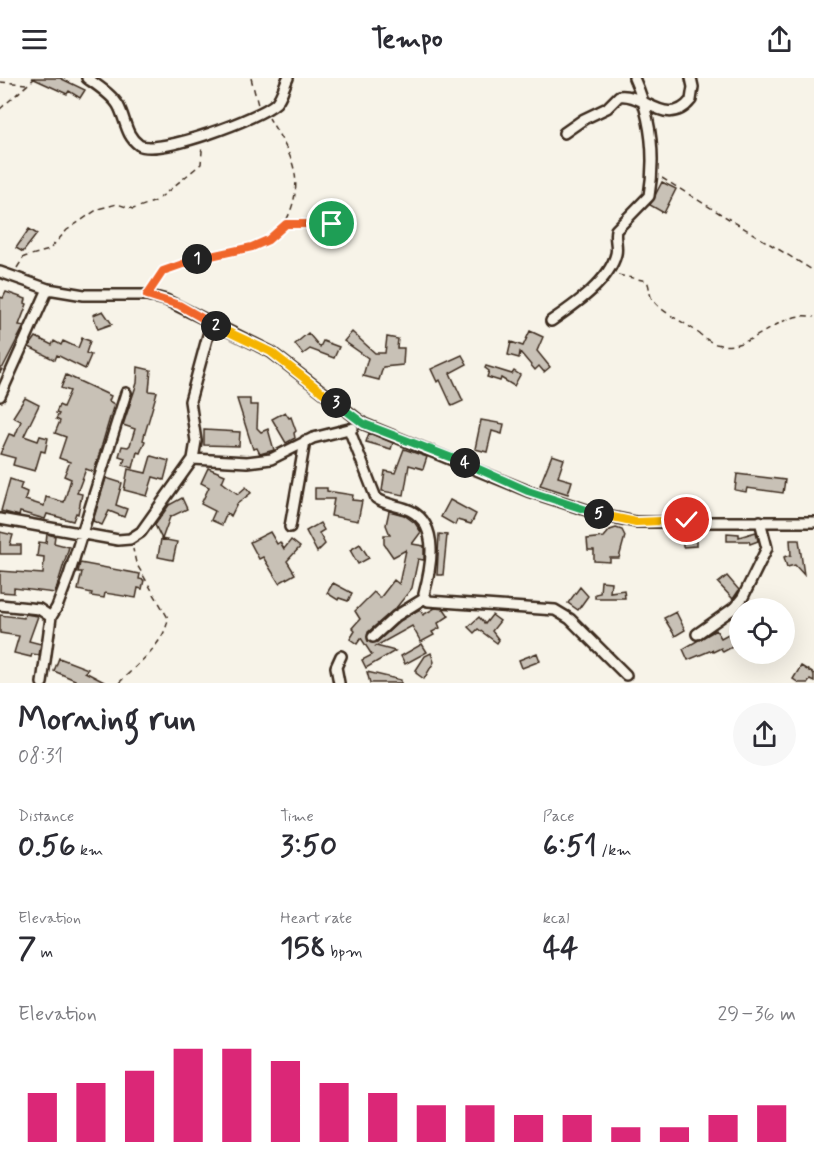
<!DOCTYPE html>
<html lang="en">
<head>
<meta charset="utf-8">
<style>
  body { margin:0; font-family:Mynerve,sans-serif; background:#f7f7f7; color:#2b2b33; height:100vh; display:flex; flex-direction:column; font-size:22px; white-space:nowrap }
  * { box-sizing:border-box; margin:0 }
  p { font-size:20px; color:#7c7c81 }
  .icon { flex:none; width:33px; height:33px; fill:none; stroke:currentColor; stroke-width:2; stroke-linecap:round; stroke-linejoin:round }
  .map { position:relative; height:605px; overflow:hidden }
  .drawer { display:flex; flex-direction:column; background:#fff; flex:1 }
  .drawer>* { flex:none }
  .tools { position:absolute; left:729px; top:520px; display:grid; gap:12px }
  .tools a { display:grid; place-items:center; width:66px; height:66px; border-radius:50%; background:#fff; box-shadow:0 6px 24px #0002; font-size:30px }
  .pin { position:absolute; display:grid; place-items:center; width:51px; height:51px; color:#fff; margin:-26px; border:3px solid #fff; border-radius:50%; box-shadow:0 2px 6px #0007 }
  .km { position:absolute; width:30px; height:30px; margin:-15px; border-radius:50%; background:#222; color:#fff; font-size:16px; line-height:30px; text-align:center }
  .round { display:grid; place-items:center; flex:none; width:63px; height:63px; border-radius:32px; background:#f7f7f7 }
  .headline { display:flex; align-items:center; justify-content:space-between; height:102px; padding:0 18px }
  h1 { font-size:33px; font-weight:800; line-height:45px }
  .figures { display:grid; grid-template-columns:repeat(3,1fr); gap:9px; height:102px; padding:6px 18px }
  .figures div { display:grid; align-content:center }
  .figures b { font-size:30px; font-weight:800 }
  .figures small { font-size:16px; font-weight:400 }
  .figures p { font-size:16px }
  .chart { height:168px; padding:12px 18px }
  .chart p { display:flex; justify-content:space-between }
  .chart svg { width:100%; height:108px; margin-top:6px; stroke:#db2777; stroke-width:6 }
  header { display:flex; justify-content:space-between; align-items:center; height:78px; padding:0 18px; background:#fff; font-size:27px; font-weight:800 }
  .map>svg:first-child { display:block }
  .building { fill:#c8c1b6; stroke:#3b2a1e; stroke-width:1.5 }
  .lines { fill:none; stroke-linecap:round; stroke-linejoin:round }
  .street-casing { stroke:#3b2a1e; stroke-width:14 }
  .path { stroke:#3b2a1e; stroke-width:1.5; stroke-dasharray:6 4.5; stroke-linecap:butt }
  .street { stroke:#f7f3e8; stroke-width:9 }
  .split-1-casing { stroke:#fff; stroke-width:12 }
  .split-2-casing { stroke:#fff; stroke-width:12 }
  .split-3-casing { stroke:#fff; stroke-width:12 }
  .split-4-casing { stroke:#fff; stroke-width:12 }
  .split-5-casing { stroke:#fff; stroke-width:12 }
  .split-6-casing { stroke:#fff; stroke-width:12 }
  .split-1 { stroke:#f0652b; stroke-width:8 }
  .split-2 { stroke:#f0652b; stroke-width:8 }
  .split-3 { stroke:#f5b400; stroke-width:8 }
  .split-4 { stroke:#22a559; stroke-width:8 }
  .split-5 { stroke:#22a559; stroke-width:8 }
  .split-6 { stroke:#f5b400; stroke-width:8 }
</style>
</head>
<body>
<header><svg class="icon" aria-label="menu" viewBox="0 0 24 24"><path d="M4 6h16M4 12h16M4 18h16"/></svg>Tempo<svg class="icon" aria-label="share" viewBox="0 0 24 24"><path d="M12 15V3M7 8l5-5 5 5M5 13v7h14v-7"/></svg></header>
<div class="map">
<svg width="814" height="605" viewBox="0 0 814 605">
  <rect width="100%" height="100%" fill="#f7f3e8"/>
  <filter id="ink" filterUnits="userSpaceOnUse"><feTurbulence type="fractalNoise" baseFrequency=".0167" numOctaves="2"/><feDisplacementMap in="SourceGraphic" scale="12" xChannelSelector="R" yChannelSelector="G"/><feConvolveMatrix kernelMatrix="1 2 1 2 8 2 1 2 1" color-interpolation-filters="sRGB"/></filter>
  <g filter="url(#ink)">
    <path class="building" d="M 32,0 L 60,0 L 85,12 L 80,20 L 69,13 L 67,16 Z
      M 662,104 L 676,111 L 664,135 L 650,127 Z
      M 29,151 L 37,156 L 23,174 L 16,170 Z
      M 6,214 L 26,221 L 25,225 L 27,226 L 19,247 L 24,248 L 0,295 L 0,219 L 3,220 Z
      M 103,233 L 112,246 L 98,251 L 93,237 Z
      M 530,253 L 543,259 L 537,273 L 550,289 L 544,294 L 539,288 L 535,292 L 520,274 L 519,280 L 508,277 L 511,264 L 523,268 Z
      M 352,254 L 375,275 L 385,275 L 387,259 L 398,261 L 397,270 L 404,270 L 403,287 L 383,289 L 379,302 L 363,298 L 368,280 L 344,263 Z
      M 308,255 L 320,269 L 323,263 L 339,269 L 334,280 L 310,271 L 303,276 L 295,266 Z
      M 36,259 L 52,267 L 54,263 L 61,267 L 63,263 L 78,270 L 82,260 L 90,263 L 86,275 L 91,277 L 85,291 L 57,277 L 55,282 L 29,269 Z
      M 462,277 L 467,286 L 450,295 L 463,323 L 452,328 L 440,302 L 437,304 L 431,291 Z
      M 486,288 L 512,296 L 514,293 L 520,297 L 514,308 L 501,300 L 500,303 L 487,299 L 489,293 L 485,290 Z
      M 138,289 L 151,292 L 149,313 L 157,314 L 143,362 L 145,363 L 140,375 L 137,374 L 133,390 L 123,387 L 125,380 L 119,378 L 122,368 L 128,369 L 130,367 L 135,351 L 123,347 L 137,305 Z
      M 66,297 L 111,318 L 109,323 L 114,326 L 94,394 L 86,391 L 77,415 L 82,416 L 78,436 L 76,435 L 73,443 L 47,436 L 45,441 L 20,434 L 19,438 L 1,433 L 10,401 L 22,405 L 20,411 L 27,414 L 25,422 L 44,428 L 46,419 L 64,424 L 71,401 L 64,398 L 70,384 L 59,380 L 66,359 L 55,355 L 60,343 L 56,341 L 59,336 L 56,335 L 59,327 L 63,329 L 70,313 L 61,310 Z
      M 25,320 L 39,327 L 24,358 L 38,363 L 40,358 L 48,360 L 45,374 L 41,373 L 35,393 L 13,387 L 15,380 L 0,376 L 9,356 L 15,358 L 21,343 L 13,339 Z
      M 237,321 L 250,321 L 250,327 L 258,327 L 257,350 L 261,354 L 268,351 L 274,372 L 260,376 L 257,370 L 253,371 Z
      M 285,334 L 289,340 L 291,339 L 296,353 L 294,355 L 295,360 L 286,365 L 272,341 Z
      M 481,342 L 504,346 L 502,356 L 492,353 L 487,374 L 475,371 Z
      M 204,352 L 240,354 L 239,368 L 204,367 Z
      M 369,355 L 393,365 L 391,371 L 366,364 Z
      M 404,371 L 427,379 L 423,391 L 409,387 L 404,417 L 382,413 L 385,393 L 395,395 Z
      M 552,377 L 564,381 L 558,399 L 572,403 L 568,416 L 540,407 Z
      M 151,378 L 169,383 L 164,402 L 153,399 L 147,418 L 124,412 L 128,391 L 146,395 Z
      M 208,390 L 225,397 L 222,404 L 238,416 L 246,409 L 251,415 L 237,426 L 231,438 L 227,435 L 222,447 L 211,442 L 215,433 L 201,426 L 209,409 L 201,405 Z
      M 737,396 L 785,402 L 783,415 L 747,410 L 746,414 L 735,412 Z
      M 106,400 L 122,405 L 116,427 L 127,431 L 124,439 L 109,433 L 102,447 L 93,443 Z
      M 315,410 L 327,410 L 327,413 L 353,417 L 352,422 L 362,423 L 358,443 L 331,438 L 334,421 L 315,421 Z
      M 182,420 L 187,431 L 170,439 L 162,461 L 155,447 L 169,427 Z
      M 450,422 L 476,436 L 471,446 L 457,442 L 455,447 L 441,439 Z
      M 389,433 L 404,437 L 415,445 L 421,454 L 412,466 L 424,468 L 424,482 L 418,481 L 412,510 L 396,530 L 368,554 L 368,563 L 377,564 L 400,543 L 420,531 L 423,537 L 435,530 L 444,531 L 449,538 L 438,545 L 440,550 L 432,554 L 434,557 L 421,564 L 412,548 L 376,568 L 395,573 L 366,590 L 362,582 L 372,577 L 361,560 L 357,566 L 350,561 L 355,553 L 352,550 L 360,541 L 355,533 L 374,514 L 380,520 L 394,502 L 399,506 L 406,472 L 393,479 L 384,466 L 384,457 L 390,457 L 386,447 Z
      M 320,445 L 324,452 L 319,455 L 325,466 L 317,474 L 306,453 Z
      M 616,450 L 622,452 L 625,458 L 619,480 L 610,480 L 610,484 L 594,483 L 594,472 L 588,472 L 587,461 L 604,459 L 610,452 Z
      M 696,452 L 696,468 L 683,469 L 682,453 Z
      M 0,454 L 13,457 L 10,467 L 21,467 L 21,476 L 0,476 Z
      M 270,454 L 277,466 L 280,464 L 284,471 L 291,462 L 300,469 L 287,483 L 295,496 L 279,505 L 263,479 L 259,481 L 250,464 Z
      M 756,454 L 758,463 L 750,466 L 749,463 L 727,463 L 727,455 L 739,456 L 739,459 Z
      M 47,456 L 55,458 L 54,465 L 69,469 L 55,515 L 14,510 L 14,515 L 0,514 L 0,493 L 43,496 L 44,479 L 37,478 L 39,464 L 46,465 Z
      M 439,456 L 447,457 L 443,497 L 437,497 Z
      M 161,461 L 177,464 L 173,482 L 158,479 Z
      M 790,462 L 799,462 L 804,497 L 795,487 L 787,489 L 784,479 L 791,477 Z
      M 360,466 L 369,480 L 358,486 L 350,472 Z
      M 80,485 L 140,496 L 139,501 L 144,502 L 142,511 L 138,510 L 136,520 L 105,515 L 104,520 L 91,518 L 92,515 L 78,512 L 82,494 L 78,494 Z
      M 727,498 L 739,512 L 733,521 L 718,505 Z
      M 601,503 L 611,504 L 610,514 L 624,512 L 625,520 L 595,520 L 595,516 L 600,515 Z
      M 333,505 L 352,515 L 348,523 L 339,520 L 338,522 L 327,515 Z
      M 580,509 L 588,518 L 578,532 L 568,525 Z
      M 676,534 L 685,552 L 675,558 L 664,540 Z
      M 25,536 L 38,538 L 29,563 L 41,566 L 39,577 L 32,576 L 31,579 L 14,575 L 19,558 L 0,555 L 0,537 L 24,540 Z
      M 492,537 L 500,543 L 492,553 L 499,562 L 497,565 L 478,551 L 474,555 L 468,549 L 479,539 L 485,546 Z
      M 716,552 L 721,560 L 730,555 L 736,567 L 723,574 L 721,570 L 713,574 L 712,572 L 688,582 L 683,571 Z
      M 422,566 L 427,574 L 405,586 L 401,578 Z
      M 431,575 L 434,584 L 424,601 L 416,595 L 416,592 L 425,578 Z
      M 537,575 L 540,583 L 522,590 L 519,582 Z
      M 59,580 L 88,591 L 85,594 L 106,605 L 74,605 L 75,602 L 54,593 Z
      M 801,588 L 814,596 L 814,604 L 810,602 L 808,605 L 799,605 L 793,601 Z
      M 367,594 L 401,602 L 401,605 L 370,605 Z"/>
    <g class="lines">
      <g class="street-casing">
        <path id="street" d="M 87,0 C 98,8 111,16 118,27 C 126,41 125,57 139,67 C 158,78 260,40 276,25 C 282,18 284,8 288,0
          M 564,55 L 584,41 L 607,30 L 619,18 C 643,14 667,52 691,22 L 693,9 L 691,0
          M 0,194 L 48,211 L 84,217 L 147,217 L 166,222 L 271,274 L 364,346 L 528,413 L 602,437 L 636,444 L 814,444
          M 551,243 C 574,227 609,204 616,176 C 618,168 614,160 616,152 L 649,118 C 656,77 651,38 634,0
          M 0,318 L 48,211
          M 349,351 L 376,420 C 387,428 400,427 411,433 C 440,448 431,490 424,516 L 428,523 L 555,532 L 570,541 L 626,597
          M 193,381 L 247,384 L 271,381 L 313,360 L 353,350
          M 0,441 L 118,462 L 130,461 L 141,454 L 193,381 L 196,363 L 190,323 L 211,246
          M 290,449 L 305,363
          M 0,527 L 39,531 L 51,539 L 42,605
          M 51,539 L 57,529 L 69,497 L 126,315
          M 697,556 L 734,530 L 743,519 L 767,470 L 760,443
          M 373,559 L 396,538 L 425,520
          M 339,605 L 336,589 L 341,578"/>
      </g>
      <path class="path" d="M 251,0 L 258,27
        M 0,4 L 26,6
        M 0,31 L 35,0
        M 662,100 L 814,193
        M 288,146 L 332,145
        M 17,190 L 24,179 L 49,172 L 67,152 L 98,131 L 117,126 L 133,131 L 156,123 L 201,86 L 202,73 L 199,68
        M 618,197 L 647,203 C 650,209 649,216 652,221 C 661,234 680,242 693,251 C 700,256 707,263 716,266 C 753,276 779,230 814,239
        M 151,209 C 177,159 268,194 290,134 C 305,96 288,72 269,40
        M 119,605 C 135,588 166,565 168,540 L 136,485 L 133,471"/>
      <use href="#street" class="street"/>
    </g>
  </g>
  <g class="lines" filter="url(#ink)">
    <g class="split-1-casing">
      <path id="split-1" d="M 197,181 L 252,169 L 268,162 L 286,146 L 332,146"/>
    </g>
    <g class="split-2-casing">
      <path id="split-2" d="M 197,181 L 163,193 L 147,217 L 179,227 L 216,248"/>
    </g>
    <g class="split-3-casing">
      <path id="split-3" d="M 216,248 L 271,274 L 336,325"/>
    </g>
    <g class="split-4-casing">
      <path id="split-4" d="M 336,325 L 364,346 L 465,385"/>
    </g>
    <g class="split-5-casing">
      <path id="split-5" d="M 465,385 L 528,413 L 599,436"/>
    </g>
    <g class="split-6-casing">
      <path id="split-6" d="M 599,436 L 636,444 L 687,442"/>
    </g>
    <use href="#split-1" class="split-1"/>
    <use href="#split-2" class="split-2"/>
    <use href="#split-3" class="split-3"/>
    <use href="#split-4" class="split-4"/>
    <use href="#split-5" class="split-5"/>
    <use href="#split-6" class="split-6"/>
  </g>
</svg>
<div class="tools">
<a><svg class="icon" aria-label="locate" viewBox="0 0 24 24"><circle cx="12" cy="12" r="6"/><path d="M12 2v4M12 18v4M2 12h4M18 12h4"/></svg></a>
</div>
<div class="pin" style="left:332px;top:146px;background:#1e9e55"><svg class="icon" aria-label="arrive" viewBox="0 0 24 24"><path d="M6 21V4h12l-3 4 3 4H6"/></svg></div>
<div class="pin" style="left:687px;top:442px;background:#d93025"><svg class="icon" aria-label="check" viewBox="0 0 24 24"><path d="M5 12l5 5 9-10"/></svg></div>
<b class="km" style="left:197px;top:181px">1</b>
<b class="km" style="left:216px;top:248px">2</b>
<b class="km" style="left:336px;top:325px">3</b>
<b class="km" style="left:465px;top:385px">4</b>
<b class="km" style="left:599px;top:436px">5</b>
</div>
<section class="drawer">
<div class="headline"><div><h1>Morning run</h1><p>08:31</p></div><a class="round"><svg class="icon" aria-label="share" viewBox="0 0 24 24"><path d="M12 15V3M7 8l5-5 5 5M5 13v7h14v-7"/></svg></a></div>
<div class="figures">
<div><p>Distance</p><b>0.56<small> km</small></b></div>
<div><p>Time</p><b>3:50</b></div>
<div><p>Pace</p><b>6:51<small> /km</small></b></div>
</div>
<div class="figures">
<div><p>Elevation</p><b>7<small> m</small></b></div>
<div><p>Heart rate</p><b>158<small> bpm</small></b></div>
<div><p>kcal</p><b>44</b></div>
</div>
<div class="chart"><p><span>Elevation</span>29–36 m</p>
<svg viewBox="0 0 160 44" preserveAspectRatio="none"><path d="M5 44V24M15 44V20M25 44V15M35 44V6M45 44V6M55 44V11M65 44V20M75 44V24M85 44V29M95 44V29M105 44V33M115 44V33M125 44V38M135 44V38M145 44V33M155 44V29"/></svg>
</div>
</section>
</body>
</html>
